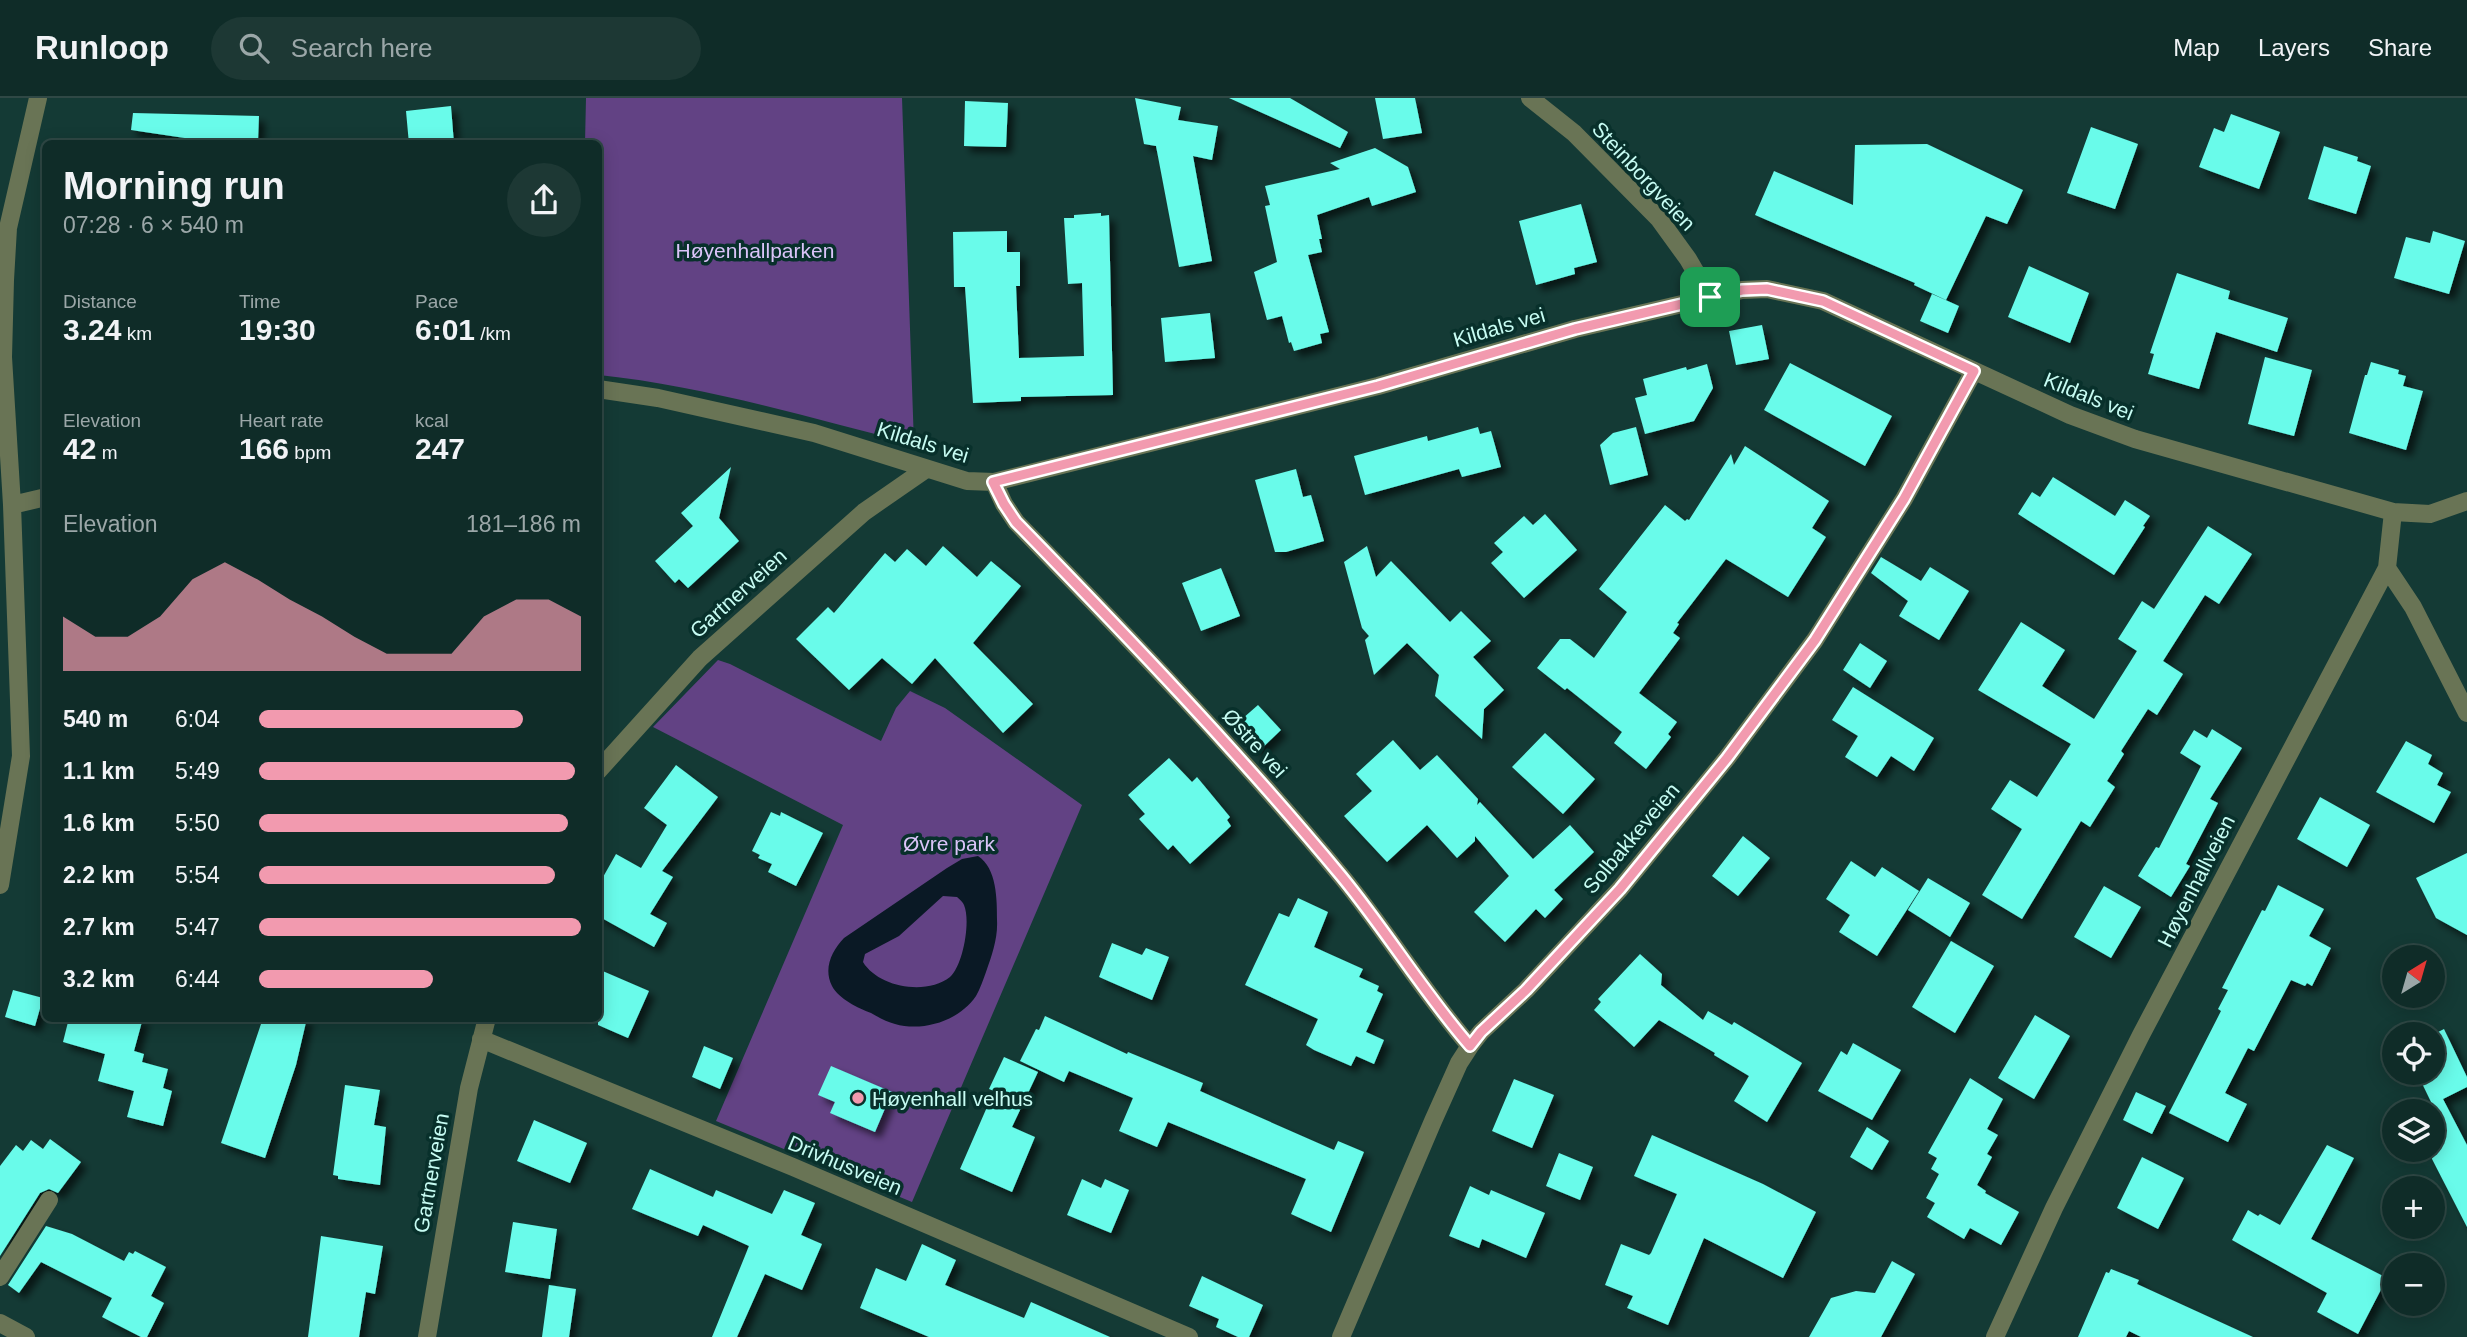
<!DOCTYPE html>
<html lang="en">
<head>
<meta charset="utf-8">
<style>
  body { margin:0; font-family:Helvetica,sans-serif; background:#1d3834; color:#f1f3f6; height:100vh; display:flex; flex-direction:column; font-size:26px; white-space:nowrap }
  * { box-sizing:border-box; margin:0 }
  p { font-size:23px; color:#9ba7a8 }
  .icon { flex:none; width:38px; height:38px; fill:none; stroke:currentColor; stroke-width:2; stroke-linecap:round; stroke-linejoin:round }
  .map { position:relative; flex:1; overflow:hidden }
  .details { position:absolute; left:42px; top:42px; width:560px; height:882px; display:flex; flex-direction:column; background:#0f2c28; border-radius:10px; box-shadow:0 4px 18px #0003,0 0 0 2px #2f4845 }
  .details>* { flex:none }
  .needle { width:46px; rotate:37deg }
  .controls { position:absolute; left:2382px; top:847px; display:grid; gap:14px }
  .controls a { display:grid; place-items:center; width:63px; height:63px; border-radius:50%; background:#0f2c28; box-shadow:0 4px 18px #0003,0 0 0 2px #2f4845; font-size:35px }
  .pin { position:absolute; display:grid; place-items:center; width:60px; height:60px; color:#fff; margin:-30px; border-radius:14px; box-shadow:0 4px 10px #0006 }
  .round { display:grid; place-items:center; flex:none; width:74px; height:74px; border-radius:37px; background:#1d3834 }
  .overview { display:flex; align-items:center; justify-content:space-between; height:119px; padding:0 21px }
  h1 { font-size:38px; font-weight:700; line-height:52px }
  .figures { display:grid; grid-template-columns:repeat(3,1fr); gap:10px; height:119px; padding:7px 21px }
  .figures div { display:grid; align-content:center }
  .figures b { font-size:30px; font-weight:700 }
  .figures small { font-size:19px; font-weight:400 }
  .figures p { font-size:19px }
  .chart { height:196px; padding:14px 21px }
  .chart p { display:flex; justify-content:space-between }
  .chart svg { width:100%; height:126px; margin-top:7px; fill:#f29aaf; opacity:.7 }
  ul { padding:0 21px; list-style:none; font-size:23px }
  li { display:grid; grid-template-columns:112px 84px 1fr; align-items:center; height:52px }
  li i { height:18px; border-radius:9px; background:#f29aaf }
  header { display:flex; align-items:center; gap:42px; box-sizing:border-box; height:98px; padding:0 35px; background:#0f2c28; border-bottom:2px solid #2f4845 }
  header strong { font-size:33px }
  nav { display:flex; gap:38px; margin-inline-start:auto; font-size:24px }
  .search { width:490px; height:63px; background:#1d3834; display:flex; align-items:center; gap:18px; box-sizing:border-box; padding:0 24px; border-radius:38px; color:#9ba7a8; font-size:26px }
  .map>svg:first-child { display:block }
  .green { fill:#624284 }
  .water { fill:#0a1925; fill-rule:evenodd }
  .building { fill:#69fbea; filter:url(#shadow) }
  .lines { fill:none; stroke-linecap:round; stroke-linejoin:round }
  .minor { stroke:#697455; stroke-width:18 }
  .route-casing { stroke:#fff; stroke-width:14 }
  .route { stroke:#f29aaf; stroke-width:9 }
  .poi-dot { fill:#f29aaf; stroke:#08302b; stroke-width:2.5 }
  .labels { text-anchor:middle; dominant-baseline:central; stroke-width:7; stroke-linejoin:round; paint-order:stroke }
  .street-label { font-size:21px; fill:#c7fcf3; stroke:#08302b }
  .park-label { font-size:21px; fill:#dbc4f9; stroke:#08302b }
  .poi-label { font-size:21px; fill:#c7fcf3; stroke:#08302b; text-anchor:start }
</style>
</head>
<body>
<header>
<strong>Runloop</strong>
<div class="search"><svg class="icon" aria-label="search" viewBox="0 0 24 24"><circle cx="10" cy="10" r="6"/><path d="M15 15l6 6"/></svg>Search here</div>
<nav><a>Map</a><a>Layers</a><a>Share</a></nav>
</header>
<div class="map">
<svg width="2467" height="1239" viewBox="0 0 2467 1239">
  <defs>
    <filter id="shadow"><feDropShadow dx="6" dy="6" stdDeviation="3.5" flood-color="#0009"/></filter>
  </defs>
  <rect width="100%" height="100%" fill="#143a35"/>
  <path class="green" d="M 586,0 L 902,0 L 914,346 C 810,320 705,288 599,277 L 598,46 L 585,45 Z
    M 718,562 L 730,566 L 881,643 L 896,610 L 910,593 L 945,610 L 1082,707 L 912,1104 L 716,1023 L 843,727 L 653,629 Z"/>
  <path class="water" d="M 978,758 C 997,770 997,802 997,822 C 998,840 992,857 986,874 C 983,882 980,891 976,898 C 959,923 923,934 895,926 C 887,924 878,919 871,915 C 858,910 839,901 832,888 C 823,870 832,853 844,840 L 947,770 L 962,761 ZM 943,798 L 957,799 C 960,802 963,804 964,807 C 971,823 963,868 950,879 C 926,898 878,889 863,864 L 865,856 L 899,838 Z"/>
  <path class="building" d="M 1135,0 L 1181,9 L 1178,22 L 1218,28 L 1212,62 L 1193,58 L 1212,163 L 1179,169 L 1156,48 L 1144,46 Z
    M 1229,0 L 1290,0 L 1348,34 L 1340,50 Z
    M 1375,0 L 1415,0 L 1422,35 L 1383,41 Z
    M 965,3 L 1008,5 L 1006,49 L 964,48 Z
    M 451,8 L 454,46 L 409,46 L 406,13 Z
    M 133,15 L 259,18 L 258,43 L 205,43 L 131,32 Z
    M 2231,16 L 2280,34 L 2259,91 L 2199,69 L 2214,30 L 2224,34 Z
    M 2091,29 L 2138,46 L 2115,111 L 2067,95 Z
    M 1927,46 L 2023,92 L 2007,126 L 1986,118 L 1946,202 L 1914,187 L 1915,185 L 1755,117 L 1774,73 L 1853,107 L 1855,47 Z
    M 2324,48 L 2358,59 L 2357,63 L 2371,68 L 2356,116 L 2308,101 Z
    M 1375,50 L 1408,69 L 1416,94 L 1372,108 L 1369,99 L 1317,117 L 1322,141 L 1319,141 L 1322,154 L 1308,157 L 1329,234 L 1320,236 L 1322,245 L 1294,253 L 1291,244 L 1289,245 L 1282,218 L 1267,222 L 1254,174 L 1277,164 L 1265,108 L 1270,107 L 1265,88 L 1340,71 L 1330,65 Z
    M 1581,106 L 1597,164 L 1574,170 L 1575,176 L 1536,187 L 1519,123 Z
    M 1101,115 L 1101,118 L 1109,117 L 1113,297 L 1021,299 L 1021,303 L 973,305 L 965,189 L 954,189 L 953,134 L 1007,133 L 1007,154 L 1020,154 L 1020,188 L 1016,188 L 1019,260 L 1084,258 L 1082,185 L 1068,186 L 1064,120 L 1074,120 L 1074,117 Z
    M 2433,133 L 2465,143 L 2449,196 L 2394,180 L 2406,139 L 2430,145 Z
    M 2029,168 L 2089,195 L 2070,245 L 2008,219 Z
    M 2177,175 L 2230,193 L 2228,201 L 2288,220 L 2277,254 L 2216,234 L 2199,291 L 2148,276 L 2154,256 L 2150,255 Z
    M 1932,196 L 1959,208 L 1948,235 L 1920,223 Z
    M 1210,215 L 1215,260 L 1165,264 L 1161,220 Z
    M 1762,227 L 1769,261 L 1736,267 L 1729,233 Z
    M 2265,259 L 2312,272 L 2294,338 L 2248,326 Z
    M 2371,264 L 2399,272 L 2398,276 L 2406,278 L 2403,288 L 2423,293 L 2406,352 L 2349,335 L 2365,277 L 2367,277 Z
    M 1790,265 L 1892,318 L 1865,368 L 1764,312 Z
    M 1707,266 L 1713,290 L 1694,323 L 1645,336 L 1635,300 L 1647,297 L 1643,281 L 1686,269 L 1687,272 Z
    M 1478,329 L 1480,336 L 1491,333 L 1501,369 L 1462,379 L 1459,371 L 1365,397 L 1354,358 L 1427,338 L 1428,343 Z
    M 1636,329 L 1648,377 L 1610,387 L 1600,347 L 1613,335 Z
    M 1745,348 L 1829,403 L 1812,430 L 1826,439 L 1788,499 L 1726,461 L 1677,525 L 1679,526 L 1673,535 L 1680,540 L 1639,595 L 1677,624 L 1668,636 L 1671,639 L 1646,671 L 1614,645 L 1622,634 L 1567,590 L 1565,592 L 1537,570 L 1560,541 L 1570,541 L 1594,560 L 1627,514 L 1599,491 L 1665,407 L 1685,423 L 1687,421 L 1689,422 L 1731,356 L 1734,367 Z
    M 731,369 L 719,420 L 739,443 L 688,490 L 679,481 L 675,485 L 655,463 L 693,428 L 681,415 Z
    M 1296,371 L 1303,399 L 1311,397 L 1324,443 L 1286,454 L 1275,454 L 1255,382 Z
    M 2053,379 L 2115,418 L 2125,402 L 2150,418 L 2143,428 L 2145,429 L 2114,477 L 2018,416 L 2032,394 L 2040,399 Z
    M 1545,416 L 1577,452 L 1524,500 L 1491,465 L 1503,454 L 1494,445 L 1524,418 L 1533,427 Z
    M 2208,428 L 2252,456 L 2219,506 L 2205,497 L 2163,563 L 2183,576 L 2157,617 L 2148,611 L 2121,653 L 2124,656 L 2107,683 L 2115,689 L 2090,729 L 2081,723 L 2022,821 L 1982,797 L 2022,731 L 1991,711 L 2010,682 L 2037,699 L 2071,646 L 1978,592 L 2021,524 L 2065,552 L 2042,588 L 2094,621 L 2137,553 L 2118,541 L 2142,503 L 2154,511 Z
    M 943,448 L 977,479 L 991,463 L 1021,488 L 973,545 L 1033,606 L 1003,635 L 935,560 L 912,586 L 882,560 L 849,592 L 796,541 L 828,509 L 834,515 L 885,455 L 895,464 L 907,451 L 926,468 Z
    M 1367,448 L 1376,479 L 1391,463 L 1450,524 L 1461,513 L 1491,543 L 1473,559 L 1504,592 L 1484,611 L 1482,641 L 1435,598 L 1439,577 L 1407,545 L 1374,577 L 1365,542 L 1369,538 L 1362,530 L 1344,464 Z
    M 1881,459 L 1921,483 L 1930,469 L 1969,493 L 1939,542 L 1899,518 L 1908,503 L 1871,475 Z
    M 1221,470 L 1240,518 L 1201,533 L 1182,485 Z
    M 1860,545 L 1887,563 L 1870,590 L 1843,572 Z
    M 1853,589 L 1934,640 L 1914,673 L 1891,658 L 1877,679 L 1845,659 L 1858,638 L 1832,622 Z
    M 1258,607 L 1281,632 L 1258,654 L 1234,628 Z
    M 2212,631 L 2242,650 L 2210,701 L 2218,705 L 2186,766 L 2190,768 L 2171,799 L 2138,778 L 2156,749 L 2159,750 L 2201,668 L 2180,655 L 2194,632 L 2207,640 Z
    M 1545,635 L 1595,681 L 1563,716 L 1512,669 Z
    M 1393,642 L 1420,672 L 1437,657 L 1478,701 L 1477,707 L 1480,704 L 1533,761 L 1570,727 L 1594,754 L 1554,792 L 1563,801 L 1545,820 L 1536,811 L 1505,844 L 1474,814 L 1509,778 L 1475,738 L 1475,743 L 1457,760 L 1427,727 L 1387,764 L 1344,718 L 1372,693 L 1356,676 Z
    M 2406,643 L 2432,657 L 2428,666 L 2443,675 L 2437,687 L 2451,694 L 2434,725 L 2376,694 Z
    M 1169,660 L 1192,684 L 1197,679 L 1230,719 L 1227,722 L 1231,728 L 1190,766 L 1173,747 L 1168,752 L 1139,721 L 1145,716 L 1128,697 Z
    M 676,667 L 718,699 L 662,773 L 673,779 L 650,816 L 667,825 L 654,849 L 598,818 L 598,788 L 616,756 L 641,770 L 667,727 L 644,710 Z
    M 2320,699 L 2370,727 L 2347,769 L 2297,741 Z
    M 771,714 L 780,718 L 781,714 L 823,735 L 796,788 L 768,774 L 772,766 L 758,760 L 760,757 L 752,753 Z
    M 1743,738 L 1770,760 L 1738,798 L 1712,778 Z
    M 2467,755 L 2467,837 L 2436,820 L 2416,780 Z
    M 1851,763 L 1875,779 L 1882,769 L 1919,793 L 1877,858 L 1839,834 L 1850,817 L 1826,801 Z
    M 1928,780 L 1970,805 L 1950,839 L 1908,812 Z
    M 2278,787 L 2324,811 L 2309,838 L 2331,850 L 2312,888 L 2307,885 L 2305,888 L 2291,882 L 2254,953 L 2248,950 L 2225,995 L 2247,1006 L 2228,1044 L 2169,1015 L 2221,913 L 2218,911 L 2228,892 L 2222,890 L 2262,812 L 2265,813 Z
    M 2104,788 L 2141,809 L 2111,860 L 2074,839 Z
    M 1298,800 L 1328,814 L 1314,849 L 1363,871 L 1359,879 L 1379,888 L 1377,893 L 1383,896 L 1366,934 L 1384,942 L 1374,966 L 1356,958 L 1351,968 L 1314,952 L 1306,947 L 1318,921 L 1245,887 L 1279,815 L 1289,819 Z
    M 1951,843 L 1994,868 L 1955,935 L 1912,909 Z
    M 1112,845 L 1142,857 L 1146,850 L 1169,859 L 1152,902 L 1099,879 Z
    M 1640,856 L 1662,876 L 1661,887 L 1703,922 L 1708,913 L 1732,927 L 1734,924 L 1802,965 L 1767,1024 L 1734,1003 L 1749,978 L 1714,957 L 1715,955 L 1659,922 L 1634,949 L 1594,912 L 1601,904 L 1598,901 Z
    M 598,871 L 649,893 L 628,940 L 598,927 Z
    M 13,892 L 43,900 L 35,928 L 5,919 Z
    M 2035,917 L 2070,938 L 2034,1001 L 1998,980 Z
    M 1045,918 L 1127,956 L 1128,954 L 1203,985 L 1200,993 L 1334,1052 L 1338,1043 L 1364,1054 L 1331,1134 L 1291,1116 L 1306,1081 L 1168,1024 L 1157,1049 L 1119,1033 L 1133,1000 L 1069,973 L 1064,984 L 1020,963 L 1036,931 L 1039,932 Z
    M 69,920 L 143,920 L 134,953 L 144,956 L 142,964 L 168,971 L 163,990 L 172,993 L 163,1028 L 127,1019 L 134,993 L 98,983 L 105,956 L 63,944 Z
    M 263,920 L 307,920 L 296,967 L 265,1060 L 221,1045 Z
    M 2444,931 L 2467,979 L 2467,989 L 2443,1001 L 2467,1047 L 2467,1129 L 2432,1061 L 2432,1006 L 2417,975 L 2432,975 L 2432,937 Z
    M 1853,945 L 1901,972 L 1872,1022 L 1818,993 L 1841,953 L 1847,957 Z
    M 704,948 L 733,960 L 720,991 L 692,979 Z
    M 1004,959 L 1038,974 L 1012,1029 L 1035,1039 L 1012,1094 L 960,1071 L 994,993 L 989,991 Z
    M 831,968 L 892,994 L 875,1034 L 830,1015 L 835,1004 L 818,997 Z
    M 1970,980 L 2003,1001 L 1987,1031 L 1998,1037 L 1987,1056 L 1992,1059 L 1977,1087 L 1986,1093 L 1985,1095 L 2019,1114 L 2001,1147 L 1970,1130 L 1964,1141 L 1927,1119 L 1935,1105 L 1926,1100 L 1939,1076 L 1931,1071 L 1937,1060 L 1928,1055 Z
    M 1514,981 L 1554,997 L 1532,1050 L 1492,1033 Z
    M 345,987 L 380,992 L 374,1027 L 386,1029 L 380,1087 L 338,1081 L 338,1078 L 333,1077 Z
    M 2136,994 L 2166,1008 L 2152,1036 L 2123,1022 Z
    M 534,1022 L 587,1045 L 570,1085 L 517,1063 Z
    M 1867,1029 L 1889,1043 L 1872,1072 L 1850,1059 Z
    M 1652,1037 L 1763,1086 L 1816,1114 L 1783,1180 L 1704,1140 L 1668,1227 L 1627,1210 L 1633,1198 L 1605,1187 L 1621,1146 L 1649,1157 L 1651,1155 L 1677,1096 L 1634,1078 Z
    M 50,1041 L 81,1064 L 58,1095 L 49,1091 L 40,1095 L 0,1158 L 0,1068 L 16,1047 L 23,1053 L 31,1042 L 43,1051 Z
    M 2327,1047 L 2354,1060 L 2311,1141 L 2387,1180 L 2358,1236 L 2317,1214 L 2327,1195 L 2232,1142 L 2248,1112 L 2258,1118 L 2260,1116 L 2280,1127 Z
    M 1559,1055 L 1593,1069 L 1580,1102 L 1546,1088 Z
    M 2142,1059 L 2184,1080 L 2158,1131 L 2117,1110 Z
    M 650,1071 L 713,1099 L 716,1092 L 772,1116 L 784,1092 L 815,1105 L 801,1137 L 822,1146 L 802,1192 L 765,1176 L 737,1239 L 712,1239 L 749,1148 L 703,1127 L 698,1138 L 632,1111 Z
    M 1082,1081 L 1101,1090 L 1105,1081 L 1129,1092 L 1111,1135 L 1067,1117 Z
    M 1470,1088 L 1489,1097 L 1491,1092 L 1545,1115 L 1526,1160 L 1482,1141 L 1479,1150 L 1449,1138 Z
    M 513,1124 L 557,1131 L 550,1181 L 505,1174 Z
    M 46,1128 L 72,1136 L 124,1163 L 129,1154 L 133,1156 L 135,1153 L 166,1169 L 151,1198 L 164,1205 L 147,1239 L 141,1239 L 102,1219 L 112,1200 L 41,1164 L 19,1195 L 8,1187 Z
    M 321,1138 L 383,1148 L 375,1196 L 366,1194 L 359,1239 L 308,1239 Z
    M 922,1146 L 956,1162 L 945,1187 L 1024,1220 L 1031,1204 L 1110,1239 L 929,1239 L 860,1210 L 876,1170 L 906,1183 Z
    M 1892,1163 L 1915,1176 L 1881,1239 L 1809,1239 L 1831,1200 L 1856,1193 L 1875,1195 Z
    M 2111,1171 L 2139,1182 L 2137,1186 L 2253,1239 L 2141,1239 L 2129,1233 L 2126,1239 L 2078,1239 L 2106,1174 L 2109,1175 Z
    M 1202,1178 L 1263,1207 L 1249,1239 L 1238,1239 L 1216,1229 L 1219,1221 L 1189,1208 Z
    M 549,1187 L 576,1191 L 569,1239 L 542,1239 Z"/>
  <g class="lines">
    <path class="minor" d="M 1530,0 L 1574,35 L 1659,121 L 1688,161 L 1710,199
      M 598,291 L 658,300 L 814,335 L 967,383 L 994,384 L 1378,288 L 1575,231 L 1742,192 L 1767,191 L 1823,203 L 2070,317 L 2135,341 L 2393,414 L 2430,416 L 2467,403
      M 994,384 L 1004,406 L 1016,424 C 1128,539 1240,656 1342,779 C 1387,834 1424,895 1470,948
      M 12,407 L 46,399
      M 2387,470 L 2413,509 L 2467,615
      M 598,673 L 700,560 L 864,414 L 926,371
      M 0,787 L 21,658 L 12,407 L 3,259 L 5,182 L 8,130 L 38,0
      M 481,941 L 793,1069 L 1189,1239
      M 0,1179 L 49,1102
      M 0,1225 L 26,1239
      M 427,1239 L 469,990 L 487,920
      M 1341,1239 L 1433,1023 L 1459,965 L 1470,948 L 1481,934 L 1526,892 L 1620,791 L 1727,660 L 1815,542 L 1904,401 L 1974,273
      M 1995,1239 L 2054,1110 L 2141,937 L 2387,470 L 2393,414"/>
  </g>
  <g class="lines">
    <g class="route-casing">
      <path id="route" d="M 1767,191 L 1823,203 L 1974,273 L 1904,401 L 1815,542 L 1727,660 L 1620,791 L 1526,892 L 1481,934 L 1470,948 C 1424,895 1387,834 1342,779 C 1240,656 1128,539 1016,424 L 1004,406 L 993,384 L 1378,288 L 1575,231 L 1742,192 Z"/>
    </g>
    <use href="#route" class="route"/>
  </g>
  <circle class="poi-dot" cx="858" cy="1000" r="7"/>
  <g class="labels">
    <g class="street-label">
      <text transform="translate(1644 78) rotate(47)">Steinborgveien</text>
      <text transform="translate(1499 229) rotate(-16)">Kildals vei</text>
      <text transform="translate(2089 298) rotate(22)">Kildals vei</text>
      <text transform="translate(923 344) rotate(17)">Kildals vei</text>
      <text transform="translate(738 495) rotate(-42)">Gartnerveien</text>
      <text transform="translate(1255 645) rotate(48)">Østre vei</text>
      <text transform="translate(1631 740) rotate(-50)">Solbakkeveien</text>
      <text transform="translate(2196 783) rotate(-63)">Høyenhallveien</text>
      <text transform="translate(845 1067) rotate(23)">Drivhusveien</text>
      <text transform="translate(431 1075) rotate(-80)">Gartnerveien</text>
    </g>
    <g class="park-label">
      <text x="755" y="152">Høyenhallparken</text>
      <text x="949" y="745">Øvre park</text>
    </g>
    <g class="poi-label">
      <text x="872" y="1000">Høyenhall velhus</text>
    </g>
  </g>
</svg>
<div class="controls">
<a><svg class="needle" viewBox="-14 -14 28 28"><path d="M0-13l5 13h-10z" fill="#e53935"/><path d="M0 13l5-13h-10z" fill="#9ba7a8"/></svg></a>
<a><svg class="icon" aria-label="locate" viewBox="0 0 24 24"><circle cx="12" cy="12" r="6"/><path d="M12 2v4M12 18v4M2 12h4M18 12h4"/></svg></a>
<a><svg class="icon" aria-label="layers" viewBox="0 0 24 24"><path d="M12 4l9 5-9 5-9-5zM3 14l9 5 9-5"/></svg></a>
<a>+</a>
<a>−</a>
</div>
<div class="pin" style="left:1710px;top:199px;background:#1e9e55"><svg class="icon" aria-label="arrive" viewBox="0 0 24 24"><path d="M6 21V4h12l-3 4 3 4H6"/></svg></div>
<section class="details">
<div class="overview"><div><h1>Morning run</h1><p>07:28 · 6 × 540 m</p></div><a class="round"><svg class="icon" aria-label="share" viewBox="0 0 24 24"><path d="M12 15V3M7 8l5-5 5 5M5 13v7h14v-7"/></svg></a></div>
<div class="figures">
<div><p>Distance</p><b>3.24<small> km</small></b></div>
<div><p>Time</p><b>19:30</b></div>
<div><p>Pace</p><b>6:01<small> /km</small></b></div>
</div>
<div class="figures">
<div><p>Elevation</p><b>42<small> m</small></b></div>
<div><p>Heart rate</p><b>166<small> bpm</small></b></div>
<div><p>kcal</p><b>247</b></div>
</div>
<div class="chart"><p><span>Elevation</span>181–186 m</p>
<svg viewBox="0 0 160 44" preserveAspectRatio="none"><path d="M0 44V25L10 32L20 32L30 25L40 12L50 6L60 12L70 19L80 25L90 32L100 38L110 38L120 38L130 25L140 19L150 19L160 25V44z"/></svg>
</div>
<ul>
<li><b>540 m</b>6:04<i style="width:82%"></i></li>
<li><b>1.1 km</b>5:49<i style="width:98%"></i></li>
<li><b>1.6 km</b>5:50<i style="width:96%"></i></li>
<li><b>2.2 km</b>5:54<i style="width:92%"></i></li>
<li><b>2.7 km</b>5:47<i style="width:100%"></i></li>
<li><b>3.2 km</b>6:44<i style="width:54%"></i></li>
</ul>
</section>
</div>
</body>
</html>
